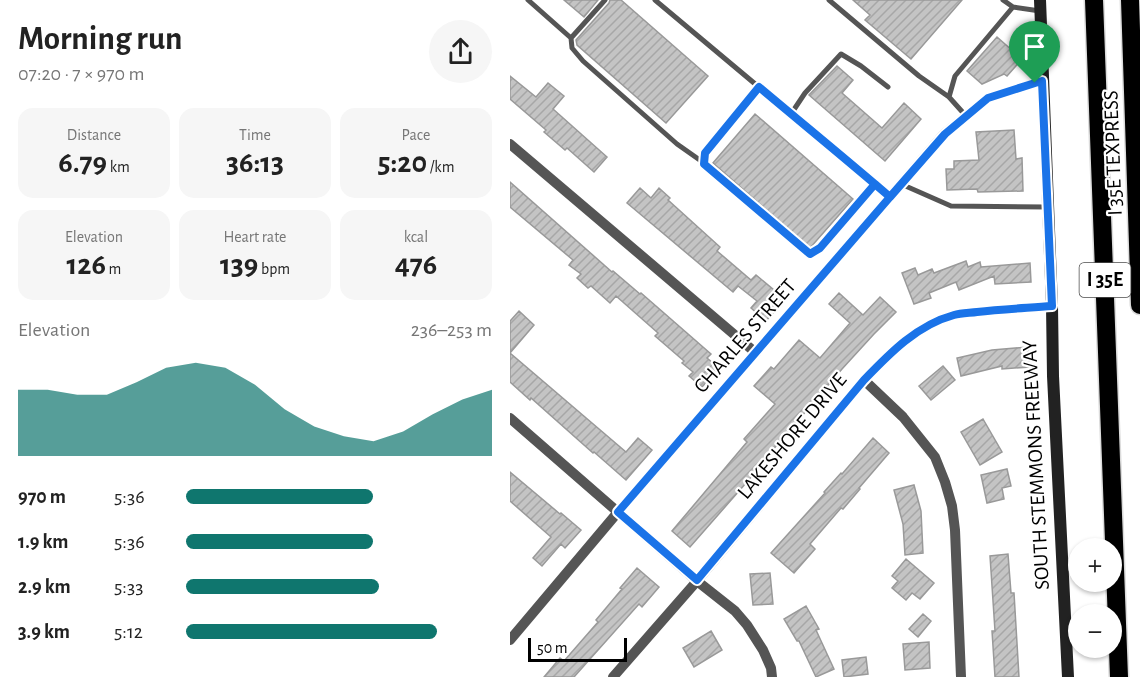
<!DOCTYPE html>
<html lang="en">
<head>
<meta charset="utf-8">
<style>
  body { margin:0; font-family:"Alegreya Sans",sans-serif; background:#f6f6f6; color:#222; height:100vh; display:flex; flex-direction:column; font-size:22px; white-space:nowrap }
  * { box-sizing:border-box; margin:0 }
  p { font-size:20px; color:#767676 }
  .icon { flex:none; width:33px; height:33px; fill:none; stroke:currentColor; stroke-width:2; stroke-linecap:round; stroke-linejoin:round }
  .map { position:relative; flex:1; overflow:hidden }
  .details { display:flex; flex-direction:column; background:#fff; width:510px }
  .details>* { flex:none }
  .controls { position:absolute; left:558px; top:538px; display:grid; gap:12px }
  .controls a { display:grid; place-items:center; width:54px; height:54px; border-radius:50%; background:#fff; box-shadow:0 2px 4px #0004; font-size:30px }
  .scale { position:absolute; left:18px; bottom:15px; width:99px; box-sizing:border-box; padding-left:6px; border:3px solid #000; border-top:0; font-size:16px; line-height:21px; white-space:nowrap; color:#000; -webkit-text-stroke:4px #fff; paint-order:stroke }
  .pin { position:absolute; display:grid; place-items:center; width:51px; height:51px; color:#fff; margin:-62px -26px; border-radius:50% 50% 50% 0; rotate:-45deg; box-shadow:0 0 6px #0007 }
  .pin .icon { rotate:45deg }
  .round { display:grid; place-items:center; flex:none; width:63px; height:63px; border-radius:32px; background:#f6f6f6 }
  .headline { display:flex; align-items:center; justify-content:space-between; height:102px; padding:0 18px }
  h1 { font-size:33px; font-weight:700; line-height:45px }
  .figures { display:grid; grid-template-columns:repeat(3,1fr); gap:9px; height:102px; padding:6px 18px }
  .figures div { display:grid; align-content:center; border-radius:15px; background:#f6f6f6; text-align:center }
  .figures b { font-size:30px; font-weight:700 }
  .figures small { font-size:16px; font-weight:400 }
  .figures p { font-size:16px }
  .chart { height:168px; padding:12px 18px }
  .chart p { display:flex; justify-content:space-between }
  .chart svg { width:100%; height:108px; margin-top:6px; fill:#0f766e; opacity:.7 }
  ul { padding:0 18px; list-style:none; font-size:20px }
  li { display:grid; grid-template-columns:96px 72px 1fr; align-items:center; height:45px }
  li i { height:15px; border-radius:8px; background:#0f766e }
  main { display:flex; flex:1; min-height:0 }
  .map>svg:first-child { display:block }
  .building { fill:url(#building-hatch); stroke:#999; stroke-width:1.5 }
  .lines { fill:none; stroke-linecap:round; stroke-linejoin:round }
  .highway-casing { stroke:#dbdbdb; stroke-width:21 }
  .lane { stroke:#555; stroke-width:5 }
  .street { stroke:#555; stroke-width:10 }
  .secondary { stroke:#222; stroke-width:12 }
  .highway { stroke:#000; stroke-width:18 }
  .route-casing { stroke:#fff; stroke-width:12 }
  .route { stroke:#1a73e8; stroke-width:8 }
  .labels { text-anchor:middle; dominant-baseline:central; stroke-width:4.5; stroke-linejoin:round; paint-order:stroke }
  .shield { fill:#fff; stroke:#4c4c4c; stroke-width:1.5 }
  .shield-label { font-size:20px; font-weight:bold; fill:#000 }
  .street-label { font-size:21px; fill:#000; stroke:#fff }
</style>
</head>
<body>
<main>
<section class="details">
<div class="headline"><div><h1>Morning run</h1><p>07:20 · 7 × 970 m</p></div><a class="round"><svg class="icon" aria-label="share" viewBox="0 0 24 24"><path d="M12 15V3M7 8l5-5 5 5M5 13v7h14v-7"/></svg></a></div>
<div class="figures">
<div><p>Distance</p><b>6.79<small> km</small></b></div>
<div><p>Time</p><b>36:13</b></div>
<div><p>Pace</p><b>5:20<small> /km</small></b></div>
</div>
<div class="figures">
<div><p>Elevation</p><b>126<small> m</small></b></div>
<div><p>Heart rate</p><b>139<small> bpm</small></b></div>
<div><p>kcal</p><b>476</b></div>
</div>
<div class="chart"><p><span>Elevation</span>236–253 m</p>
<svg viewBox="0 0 160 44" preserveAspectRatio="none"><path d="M0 44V17L10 17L20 19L30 19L40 14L50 8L60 6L70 8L80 15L90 25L100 32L110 36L120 38L130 34L140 27L150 21L160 17V44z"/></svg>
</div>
<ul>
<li><b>970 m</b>5:36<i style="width:61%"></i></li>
<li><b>1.9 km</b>5:36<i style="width:61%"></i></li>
<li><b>2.9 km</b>5:33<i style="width:63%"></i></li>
<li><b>3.9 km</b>5:12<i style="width:82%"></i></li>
</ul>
</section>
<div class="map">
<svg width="630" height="677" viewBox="0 0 630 677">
  <defs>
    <pattern id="building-hatch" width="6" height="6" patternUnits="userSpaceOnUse" patternTransform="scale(1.5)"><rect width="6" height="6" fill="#c4c4c4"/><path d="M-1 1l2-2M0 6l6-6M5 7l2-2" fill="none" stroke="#a7a7a7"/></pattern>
  </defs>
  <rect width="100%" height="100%" fill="#fff"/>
  <path class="building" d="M 54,0 L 88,0 L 74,17 Z
    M 100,0 L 111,0 L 198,76 L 156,123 L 67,45 L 66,40 L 99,3 Z
    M 343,0 L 452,0 L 401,59 L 355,20 L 360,15 Z
    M 487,37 L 512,59 L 497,76 L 494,74 L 472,84 L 457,71 Z
    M 327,66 L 343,80 L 332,93 L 372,128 L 394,103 L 411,119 L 375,161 L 299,95 Z
    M 0,76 L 26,97 L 38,83 L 54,96 L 43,109 L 97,157 L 84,172 L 57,148 L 55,150 L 34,132 L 36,130 L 0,99 Z
    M 245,114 L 343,199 L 300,248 L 203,163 Z
    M 504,130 L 506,159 L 512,158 L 513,191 L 468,192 L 467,189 L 437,190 L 436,169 L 444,169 L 444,161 L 469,160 L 466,132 Z
    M 0,182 L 102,272 L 103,271 L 130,294 L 131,293 L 201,354 L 197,358 L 209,368 L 192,387 L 179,376 L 183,372 L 172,363 L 174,361 L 145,336 L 148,333 L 106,296 L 100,303 L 81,286 L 78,288 L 67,278 L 71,274 L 59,265 L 63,260 L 0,207 Z
    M 130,188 L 141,198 L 149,188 L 160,198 L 158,200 L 210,247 L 207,251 L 241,280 L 246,275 L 275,299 L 256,321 L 241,308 L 247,301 L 228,286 L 223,292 L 117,203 Z
    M 456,261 L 458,267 L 470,262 L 471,267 L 520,263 L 521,282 L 485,284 L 484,276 L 449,290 L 446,282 L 419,293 L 421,298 L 404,304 L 392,273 L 405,268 L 408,275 L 422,269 L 424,273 Z
    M 329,293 L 353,315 L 370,297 L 386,312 L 364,334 L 332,369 L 249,466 L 250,467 L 180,547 L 162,531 L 237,442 L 234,439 L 265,404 L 244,386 L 261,367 L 264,369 L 289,340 L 310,358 L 340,323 L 319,304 Z
    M 9,311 L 24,325 L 0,353 L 116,452 L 128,438 L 142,450 L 116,480 L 84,452 L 83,453 L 21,398 L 20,400 L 0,382 L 0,321 Z
    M 518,347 L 520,367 L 492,369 L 492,366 L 451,376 L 447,358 L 482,350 Z
    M 433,366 L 445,380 L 421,400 L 409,386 Z
    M 473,419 L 492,452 L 470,465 L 451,432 Z
    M 363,438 L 379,453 L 349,488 L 350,489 L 333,509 L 331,508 L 300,544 L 305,549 L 284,573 L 261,553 L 315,493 L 314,492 L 331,473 L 332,474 Z
    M 497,469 L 501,486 L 492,488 L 494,499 L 477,503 L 471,475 Z
    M 0,472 L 50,514 L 51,513 L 71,530 L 55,548 L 51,544 L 32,566 L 23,558 L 41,537 L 0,501 Z
    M 404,485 L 411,511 L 413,553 L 395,555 L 393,524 L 384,490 Z
    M 498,554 L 501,593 L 504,593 L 509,677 L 485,677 L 482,631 L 485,631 L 480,556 Z
    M 396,559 L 424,583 L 410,599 L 402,593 L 396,600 L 382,588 L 388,581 L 382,576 Z
    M 127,568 L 149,587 L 132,607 L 129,604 L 64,677 L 34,677 L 50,658 L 54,661 L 88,622 L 86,620 L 112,589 L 110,588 Z
    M 260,573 L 263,604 L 243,605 L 240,574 Z
    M 296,606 L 309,629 L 306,630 L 324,669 L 306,677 L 289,641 L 287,641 L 274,619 Z
    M 413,614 L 421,621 L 408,637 L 399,629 Z
    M 201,631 L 212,650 L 184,667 L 173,648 Z
    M 419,642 L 420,668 L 395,670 L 393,644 Z
    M 356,657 L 358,674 L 334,677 L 332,660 Z"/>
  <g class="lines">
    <g class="highway-casing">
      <path id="highway" d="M 584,0 L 609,677
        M 620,0 L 630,305"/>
    </g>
    <path class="lane" d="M 18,0 L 61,38 L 95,0
      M 145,0 L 380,197
      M 319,0 L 409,76 L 439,97
      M 493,0 L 503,7
      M 61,38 L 62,48 L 73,61 L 167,144 L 194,163
      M 249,87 L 195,153 L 194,163 L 300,254 L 310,248 L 365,184
      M 281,114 L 295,93 L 331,54 L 351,66 L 378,87
      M 456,116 L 439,97 L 445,76 L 503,7 L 530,11
      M 391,184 L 441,206 L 537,207"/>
    <path class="street" d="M 0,144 L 246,353
      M 354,380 L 393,417 L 425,457 L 435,482 L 442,506 L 445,530 L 451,677
      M 0,418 L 187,581 L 225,611 L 237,625 L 253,650 L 261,668 L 262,677
      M 0,640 L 108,512 L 434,134 L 478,98 L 532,81
      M 103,677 L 187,581 L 354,380 C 380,353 407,325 444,315 C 451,313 460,313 467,312 C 492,309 517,308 542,306"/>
    <path class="secondary" d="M 530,0 L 542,306 L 543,376 L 558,677"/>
    <use href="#highway" class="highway"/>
  </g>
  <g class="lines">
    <g class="route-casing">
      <path id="route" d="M 525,83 L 478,98 L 435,134 L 380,197 L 365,184 L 310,248 L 300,254 L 194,164 L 195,153 L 249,87 C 293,124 337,160 380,197 L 108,512 L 187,580 L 354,380 C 380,353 407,325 444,315 C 451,313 460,313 467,312 C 492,309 517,308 542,306 L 532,81 L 525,83"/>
    </g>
    <use href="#route" class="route"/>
  </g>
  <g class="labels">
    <rect class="shield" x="569.5" y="263" width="51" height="34" rx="4.5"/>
    <g class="shield-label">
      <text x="595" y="280">I 35E</text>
    </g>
    <g class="street-label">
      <text transform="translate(603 153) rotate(-92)">I 35E TEXPRESS</text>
      <text transform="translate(235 336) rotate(-49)">CHARLES STREET</text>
      <text transform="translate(282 436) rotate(-50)">LAKESHORE DRIVE</text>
      <text transform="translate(526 465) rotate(-93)">SOUTH STEMMONS FREEWAY</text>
    </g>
  </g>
</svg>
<div class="controls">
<a>+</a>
<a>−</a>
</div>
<div class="scale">50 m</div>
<div class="pin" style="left:525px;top:83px;background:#1e9e55"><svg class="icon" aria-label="arrive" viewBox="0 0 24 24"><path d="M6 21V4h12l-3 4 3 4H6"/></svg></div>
</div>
</main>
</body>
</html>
